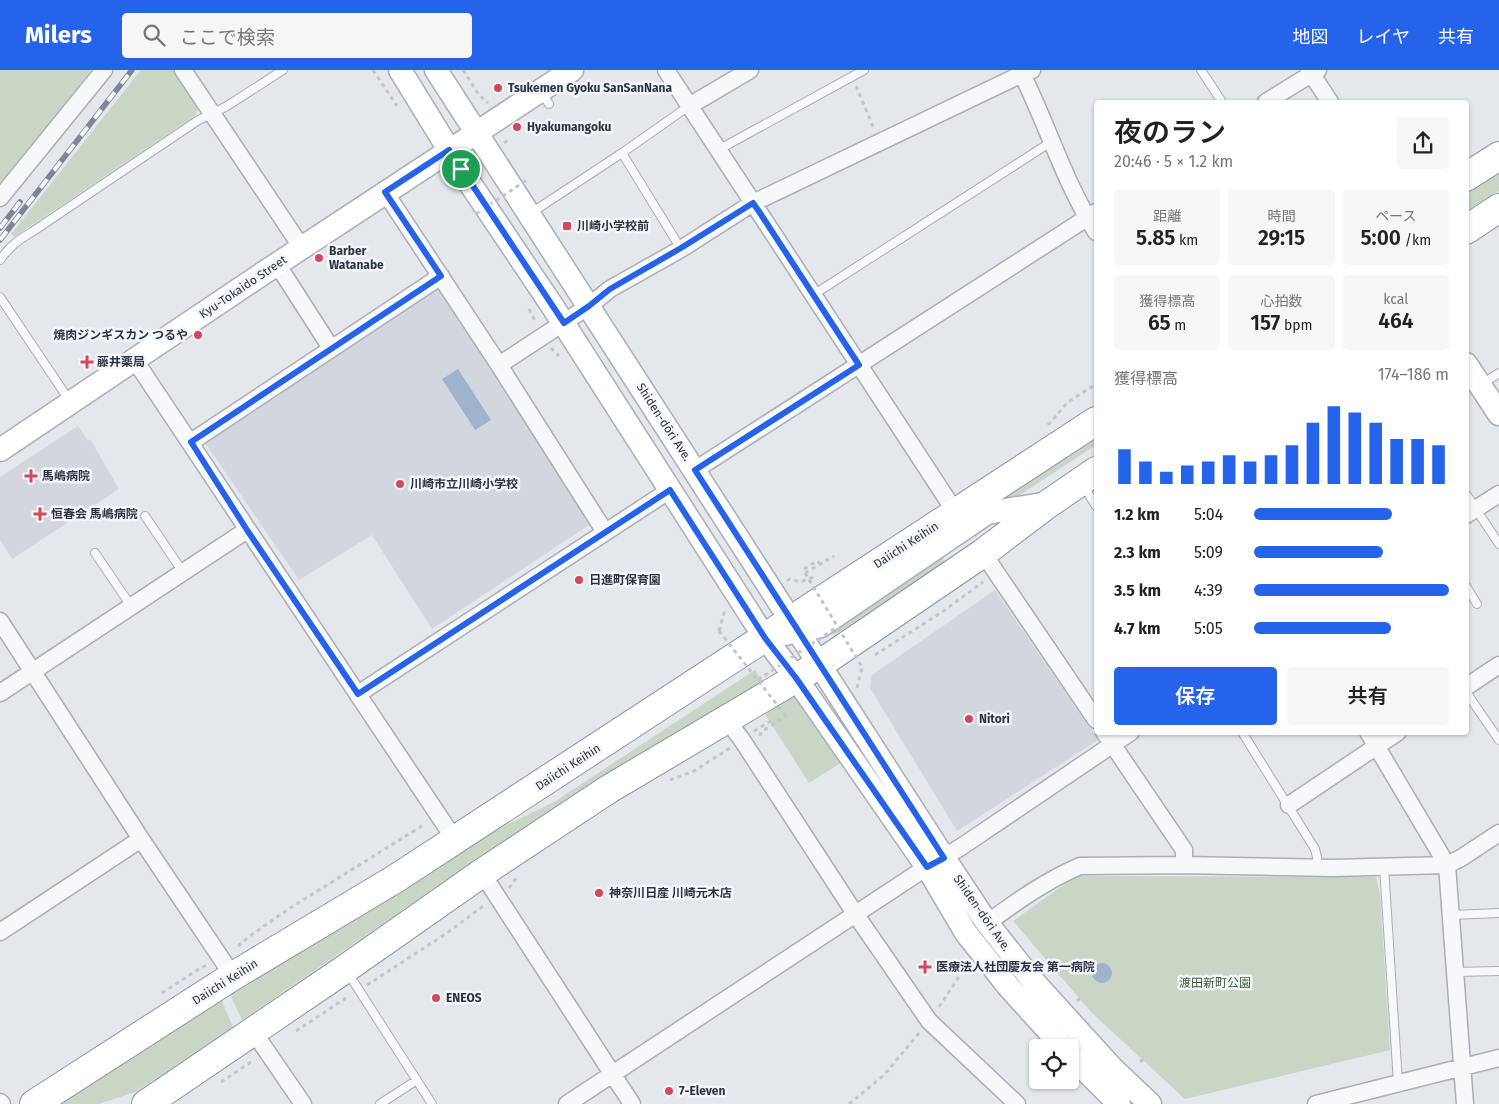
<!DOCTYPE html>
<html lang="ja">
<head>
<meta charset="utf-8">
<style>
  body { margin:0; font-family:"Fira Sans","Noto Sans JP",sans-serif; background:#f6f6f6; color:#222; height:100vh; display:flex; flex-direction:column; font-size:19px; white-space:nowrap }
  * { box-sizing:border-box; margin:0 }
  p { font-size:16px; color:#767676 }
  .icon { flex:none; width:28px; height:28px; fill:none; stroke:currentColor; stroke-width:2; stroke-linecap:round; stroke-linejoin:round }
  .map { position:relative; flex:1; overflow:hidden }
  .panel { position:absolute; left:1094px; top:30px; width:375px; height:635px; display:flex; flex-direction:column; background:#fff; border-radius:5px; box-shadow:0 1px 4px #0004 }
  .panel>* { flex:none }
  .tools { position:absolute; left:1029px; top:969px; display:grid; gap:10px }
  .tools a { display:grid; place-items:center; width:50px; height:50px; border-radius:5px; background:#fff; box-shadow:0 1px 4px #0004; font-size:25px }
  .pin { position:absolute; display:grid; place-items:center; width:42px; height:42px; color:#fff; margin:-21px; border:2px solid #fff; border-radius:50%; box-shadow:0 1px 5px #0007 }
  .round { display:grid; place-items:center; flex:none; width:52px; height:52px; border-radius:5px; background:#f6f6f6 }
  .head { display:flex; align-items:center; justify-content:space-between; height:85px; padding:0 20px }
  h1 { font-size:28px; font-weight:600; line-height:38px }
  .metrics { display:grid; grid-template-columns:repeat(3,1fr); gap:8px; height:85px; padding:5px 20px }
  .metrics div { display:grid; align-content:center; border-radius:5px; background:#f6f6f6; text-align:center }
  .metrics b { font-size:21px; font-weight:600 }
  .metrics small { font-size:14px; font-weight:400 }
  .metrics p { font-size:14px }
  .chart { height:140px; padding:10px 20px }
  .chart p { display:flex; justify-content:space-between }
  .chart svg { width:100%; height:90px; margin-top:5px; stroke:#2563eb; stroke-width:6 }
  .action { display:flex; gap:10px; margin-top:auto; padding:10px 20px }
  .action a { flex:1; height:58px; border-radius:5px; background:#2563eb; color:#fff; font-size:20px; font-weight:600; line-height:58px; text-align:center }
  .action a+a { background:#f6f6f6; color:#222 }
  ul { padding:0 20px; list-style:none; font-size:16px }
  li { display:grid; grid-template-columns:80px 60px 1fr; align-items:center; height:38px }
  li i { height:12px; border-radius:6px; background:#2563eb }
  header { display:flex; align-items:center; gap:30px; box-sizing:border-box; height:70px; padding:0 25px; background:#2563eb; color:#fff }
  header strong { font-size:24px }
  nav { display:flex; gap:28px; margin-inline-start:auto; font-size:18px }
  .search { width:350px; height:45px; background:#f6f6f6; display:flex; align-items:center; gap:12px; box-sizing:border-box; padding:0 18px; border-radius:5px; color:#767676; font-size:19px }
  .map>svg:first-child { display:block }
  .built { fill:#d2d6de }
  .green { fill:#c9d6c5 }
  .water { fill:#9fb4cc }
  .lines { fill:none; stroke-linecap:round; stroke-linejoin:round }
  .lane-casing { stroke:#a9aeb7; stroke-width:10 }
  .street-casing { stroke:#a9aeb7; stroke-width:19 }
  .secondary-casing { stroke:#a9aeb7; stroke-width:25 }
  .highway-casing { stroke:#8b94a3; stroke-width:30 }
  .path { stroke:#c2c5cb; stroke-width:3; stroke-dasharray:4 4; stroke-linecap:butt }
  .lane { stroke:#f7f8fa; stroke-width:8 }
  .street { stroke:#f7f8fa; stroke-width:16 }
  .secondary { stroke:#fff; stroke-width:22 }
  .highway { stroke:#fff; stroke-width:28 }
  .rail-casing { stroke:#7d8696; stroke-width:5.5 }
  .rail { stroke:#f4f6f9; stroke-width:4; stroke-dasharray:11; stroke-linecap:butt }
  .path-bridge { stroke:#c2c5cb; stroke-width:3; stroke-dasharray:4 4; stroke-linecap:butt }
  .route-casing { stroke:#fff; stroke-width:10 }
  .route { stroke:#2563eb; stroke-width:6 }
  .poi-dot { fill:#d1495b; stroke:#f4f6f9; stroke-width:2 }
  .labels { text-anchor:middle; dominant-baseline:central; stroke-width:5; stroke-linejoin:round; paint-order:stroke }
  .poi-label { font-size:12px; font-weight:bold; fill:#2b3445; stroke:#f4f6f9; text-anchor:start }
  .street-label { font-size:12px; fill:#2b3445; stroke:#f4f6f9 }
  .park-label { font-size:12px; fill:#3f6138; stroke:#f4f6f9 }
</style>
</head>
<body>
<header>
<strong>Milers</strong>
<div class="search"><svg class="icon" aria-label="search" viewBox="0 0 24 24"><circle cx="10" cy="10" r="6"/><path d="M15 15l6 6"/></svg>ここで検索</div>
<nav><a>地図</a><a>レイヤ</a><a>共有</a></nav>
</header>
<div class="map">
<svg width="1499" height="1034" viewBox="0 0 1499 1034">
  <rect width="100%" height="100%" fill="#e4e7ec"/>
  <path class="built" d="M 432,217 L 442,220 L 592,453 L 432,559 L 372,465 L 299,510 L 206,374 L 206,366 Z
    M 78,356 L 88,371 L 90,369 L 119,419 L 12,489 L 0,470 L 0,407 Z
    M 995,520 L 1098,670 L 957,761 L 870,618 L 872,605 Z"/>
  <path class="green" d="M 0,0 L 91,0 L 0,116 Z
    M 141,0 L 173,0 L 198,38 L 196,45 L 14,167 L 11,164 Z
    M 1499,104 L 1499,121 L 1466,142 L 1466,125 Z
    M 1096,367 L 1096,375 L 836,546 L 835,538 Z
    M 943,488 L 945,492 L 941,496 L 834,565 L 830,559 L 938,489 Z
    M 755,600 L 764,613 L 595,713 L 429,822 L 242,950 L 230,924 L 437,799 L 492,762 L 554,732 Z
    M 799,623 L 842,692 L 809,713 L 765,644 Z
    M 1076,806 L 1376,807 L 1380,824 L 1390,980 L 1185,1029 L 1092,943 L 1013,851 Z
    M 221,929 L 233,957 L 135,1022 L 99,1034 L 60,1034 Z"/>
  <path class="water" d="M 458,299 L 491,350 L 475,360 L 442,309 Z
    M1092 903a10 10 0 1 1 20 0a10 10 0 1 1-20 0Z"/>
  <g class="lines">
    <g class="lane-casing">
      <path id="lane" d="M 1201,0 L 1222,32
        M 541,23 L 549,34
        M 718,80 L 864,0
        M 622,83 L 681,179
        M 531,143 L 622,83 L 689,36
        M 0,190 C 9,177 18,170 32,162 L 197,51 L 227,36 L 283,0
        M 813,225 L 1051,72
        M 0,227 L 69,330
        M 1482,314 L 1499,303
        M 1083,415 L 1096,436
        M 1466,424 L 1499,474
        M 145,446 L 183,502
        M 95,483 L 131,536
        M 1466,516 L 1477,534
        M 1466,622 L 1499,670
        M 1242,662 L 1315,779 L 1317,787 L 1318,798
        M 1384,797 L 1398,1013
        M 1451,845 L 1499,843
        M 1455,902 L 1499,901
        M 348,903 L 432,1034
        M 380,1034 L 417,1010"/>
    </g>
    <g class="street-casing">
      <path id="street" d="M 183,0 L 302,178
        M 666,0 L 956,443
        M 1020,0 C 1047,53 1064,112 1096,162
        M 1309,0 L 1330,32
        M 1266,32 L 1318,0
        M 689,36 L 750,0
        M 385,122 L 499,295
        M 0,128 L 104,0
        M 277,194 L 331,278
        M 134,289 L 455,770
        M 191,372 L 441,206
        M 695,400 L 1096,142
        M 1466,445 L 1499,424
        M 605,462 L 499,295 L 589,236 L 610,219 L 681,179 L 753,133 L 1022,4 L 1032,0
        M 983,483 L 1096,650
        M 0,551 L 141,769 L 233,906
        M 1466,617 L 1499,595
        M 0,623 L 247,460
        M 358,624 L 670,420
        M 727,650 L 742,670 L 856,845 L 929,951 L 1017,1034
        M 1104,662 L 1184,780 L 1184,795
        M 1368,662 L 1447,795 L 1465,1034
        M 1289,735 L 1398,662
        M 482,803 L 632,1034
        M 987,853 C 1016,832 1047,810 1080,796 L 1184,795 L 1333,798 L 1447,795 L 1461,788 L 1499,763
        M 0,862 L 141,769
        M 253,961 L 303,1034
        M 0,1032 L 2,1034
        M 567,1034 L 927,797 L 961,777 L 1131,662
        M 1316,1034 L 1499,988"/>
    </g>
    <g class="secondary-casing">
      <path id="secondary" d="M 400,0 L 467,109 L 553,237 L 765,568 L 796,608 L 927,797 L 966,863 L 1008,916 L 1064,978
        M 436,0 L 944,788 L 987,853 L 1033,911 L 1112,998 L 1150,1034
        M 1466,294 L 1499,344
        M 0,380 L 265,202 L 572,0
        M 785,564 L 821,556 L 987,443 L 1049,433
        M 1070,985 L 1119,1034"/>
    </g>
    <g class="highway-casing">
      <path id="highway" d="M 1466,107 L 1499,86
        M 1466,160 L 1499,138
        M 34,1034 L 233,906 L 395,809 L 1096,351
        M 146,1034 L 345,899 L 482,803 L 609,719 L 820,594 L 983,483 L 1045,436 L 1096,401"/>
    </g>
    <path class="path" d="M 373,0 L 397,36
      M 463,0 L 479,25 L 488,33
      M 856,16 L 874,59
      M 504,73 L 510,69
      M 529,239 L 536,253
      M 551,278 L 559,286
      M 1048,355 L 1068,332 L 1096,314
      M 804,499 L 817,491 L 820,494
      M 805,503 L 834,486
      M 787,511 L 790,509 L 800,512 L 816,506
      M 719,561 L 725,540
      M 875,585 L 945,540 L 983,512
      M 857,618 L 862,597
      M 754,661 L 774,649
      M 760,666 L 761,662 L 786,646
      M 670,710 L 694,701 L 730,678
      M 509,818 L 517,807
      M 238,876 L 250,866 L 287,840 L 425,754
      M 367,915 L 447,863 L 486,834
      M 162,923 L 202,897 L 208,895
      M 1077,931 L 1083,926
      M 939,937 L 967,894
      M 296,961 L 349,926
      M 1140,992 L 1146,987
      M 221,1012 L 254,990
      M 849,1034 L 884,1005 L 920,962"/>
    <use href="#lane" class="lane"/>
    <use href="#street" class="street"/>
    <use href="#secondary" class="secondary"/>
    <use href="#highway" class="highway"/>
    <g class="rail-casing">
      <path id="rail" d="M 0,158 L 20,132
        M 0,170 L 132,0"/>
    </g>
    <use href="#rail" class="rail"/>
    <path class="path-bridge" d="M 476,144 L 528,109
      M 805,503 L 862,597
      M 719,561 L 786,646
      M 758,610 L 837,557"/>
  </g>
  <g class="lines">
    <g class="route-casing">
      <path id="route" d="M 449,80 L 564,253 L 589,236 L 610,219 L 681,178 L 753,133 L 760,143 L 859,295 L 695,400 L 944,788 L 927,797 L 796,608 L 765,568 L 670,420 L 358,624 L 247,460 L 191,372 L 441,206 L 385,122 Z"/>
    </g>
    <use href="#route" class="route"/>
  </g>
  <g class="poi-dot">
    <circle cx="498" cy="18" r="5"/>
    <circle cx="517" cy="57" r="5"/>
    <rect x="562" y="151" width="10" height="10" rx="2.5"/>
    <circle cx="319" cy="188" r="5"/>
    <circle cx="198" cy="265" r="5"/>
    <path d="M84.5 284.5h5v5h5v5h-5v5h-5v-5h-5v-5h5z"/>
    <path d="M28.5 398.5h5v5h5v5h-5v5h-5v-5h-5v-5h5z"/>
    <circle cx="400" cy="414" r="5"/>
    <path d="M37.5 436.5h5v5h5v5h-5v5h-5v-5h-5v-5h5z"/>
    <circle cx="579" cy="510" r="5"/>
    <circle cx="969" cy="649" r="5"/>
    <circle cx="599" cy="823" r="5"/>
    <path d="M922.5 889.5h5v5h5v5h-5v5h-5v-5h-5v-5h5z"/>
    <circle cx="436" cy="928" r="5"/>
    <circle cx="669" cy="1021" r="5"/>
  </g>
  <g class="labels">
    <g class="poi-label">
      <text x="508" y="18">Tsukemen Gyoku SanSanNana</text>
      <text x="527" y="57">Hyakumangoku</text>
      <text x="577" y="156">川崎小学校前</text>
      <text x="329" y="181">Barber<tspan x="329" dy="14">Watanabe</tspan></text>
      <text x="188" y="265" text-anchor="end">焼肉ジンギスカン つるや</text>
      <text x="97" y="292">藤井薬局</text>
      <text x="42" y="406">馬嶋病院</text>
      <text x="410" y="414">川崎市立川崎小学校</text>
      <text x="51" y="444">恒春会 馬嶋病院</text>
      <text x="589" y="510">日進町保育園</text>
      <text x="979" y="649">Nitori</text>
      <text x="609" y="823">神奈川日産 川崎元木店</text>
      <text x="936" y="897">医療法人社団慶友会 第一病院</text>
      <text x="446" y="928">ENEOS</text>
      <text x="679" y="1021">7-Eleven</text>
    </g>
    <g class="street-label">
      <text transform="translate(243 217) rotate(-34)">Kyu-Tokaido Street</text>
      <text transform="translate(664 352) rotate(57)">Shiden-dōri Ave.</text>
      <text transform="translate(906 475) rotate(-33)">Daiichi Keihin</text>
      <text transform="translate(568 697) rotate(-33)">Daiichi Keihin</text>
      <text transform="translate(982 843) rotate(55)">Shiden-dōri Ave.</text>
      <text transform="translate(225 912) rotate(-32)">Daiichi Keihin</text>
    </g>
    <g class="park-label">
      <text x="1215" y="913">渡田新町公園</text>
    </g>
  </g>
</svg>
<div class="tools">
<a><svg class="icon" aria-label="locate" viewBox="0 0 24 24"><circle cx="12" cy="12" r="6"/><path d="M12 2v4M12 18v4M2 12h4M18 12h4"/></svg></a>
</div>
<div class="pin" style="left:461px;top:99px;background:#1e9e55"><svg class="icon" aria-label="arrive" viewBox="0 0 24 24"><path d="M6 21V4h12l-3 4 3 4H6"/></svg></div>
<section class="panel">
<div class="head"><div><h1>夜のラン</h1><p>20:46 · 5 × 1.2 km</p></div><a class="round"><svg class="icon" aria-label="share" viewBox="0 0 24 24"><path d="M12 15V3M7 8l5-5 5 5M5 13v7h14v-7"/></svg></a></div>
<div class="metrics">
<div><p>距離</p><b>5.85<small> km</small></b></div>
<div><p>時間</p><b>29:15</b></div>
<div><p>ペース</p><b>5:00<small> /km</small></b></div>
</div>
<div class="metrics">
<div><p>獲得標高</p><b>65<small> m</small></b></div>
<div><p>心拍数</p><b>157<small> bpm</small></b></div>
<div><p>kcal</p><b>464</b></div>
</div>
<div class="chart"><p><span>獲得標高</span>174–186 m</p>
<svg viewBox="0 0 160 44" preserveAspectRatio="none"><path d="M5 44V27M15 44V33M25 44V38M35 44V35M45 44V33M55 44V30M65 44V33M75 44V30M85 44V25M95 44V14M105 44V6M115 44V9M125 44V14M135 44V22M145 44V22M155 44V25"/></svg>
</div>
<ul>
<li><b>1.2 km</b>5:04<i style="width:71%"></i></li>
<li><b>2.3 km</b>5:09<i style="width:66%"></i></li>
<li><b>3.5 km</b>4:39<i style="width:100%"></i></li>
<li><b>4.7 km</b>5:05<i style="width:70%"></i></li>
</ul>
<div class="action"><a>保存</a><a>共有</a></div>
</section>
</div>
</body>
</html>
